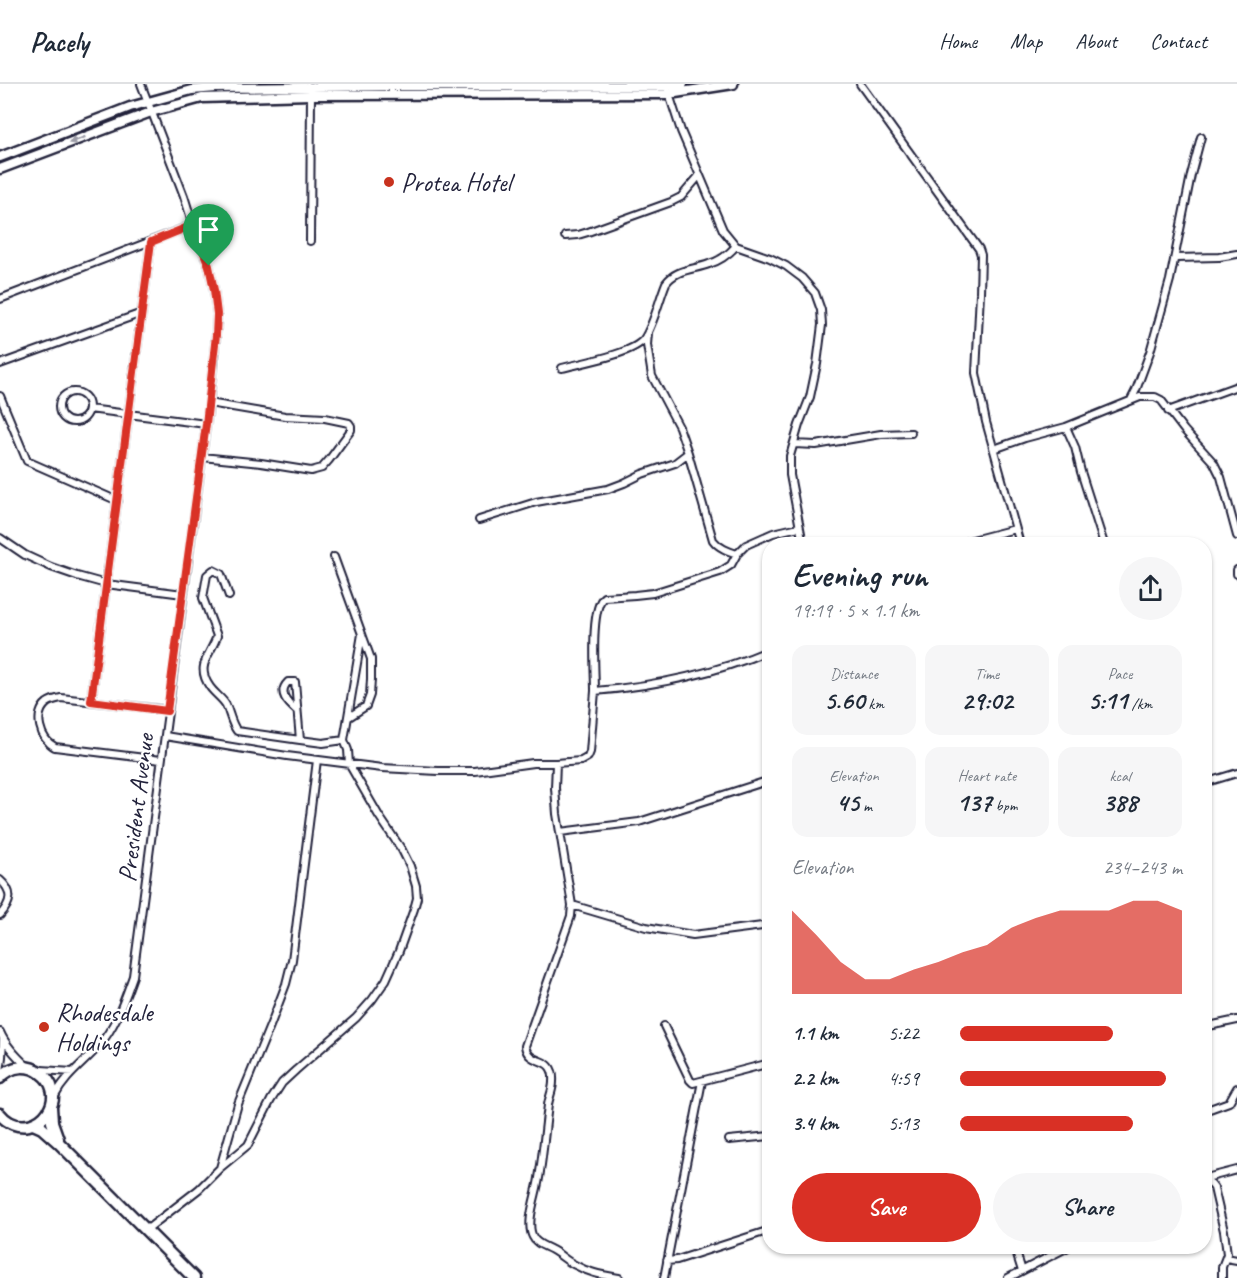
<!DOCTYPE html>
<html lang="en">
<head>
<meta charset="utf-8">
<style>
  body { margin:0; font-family:Caveat,sans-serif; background:#f6f6f7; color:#1f2937; height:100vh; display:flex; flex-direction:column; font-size:22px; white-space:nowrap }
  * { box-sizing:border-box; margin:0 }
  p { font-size:20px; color:#747a83 }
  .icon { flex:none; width:33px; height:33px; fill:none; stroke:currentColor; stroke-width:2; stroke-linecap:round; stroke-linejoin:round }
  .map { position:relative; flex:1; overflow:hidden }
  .details { position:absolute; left:762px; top:453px; width:450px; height:717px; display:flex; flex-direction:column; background:#fff; border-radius:24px; box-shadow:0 2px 4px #0004 }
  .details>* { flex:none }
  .pin { position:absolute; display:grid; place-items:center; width:51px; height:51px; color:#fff; margin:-62px -26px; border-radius:50% 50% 50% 0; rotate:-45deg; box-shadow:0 0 6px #0007 }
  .pin .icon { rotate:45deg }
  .round { display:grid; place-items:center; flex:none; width:63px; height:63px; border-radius:32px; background:#f6f6f7 }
  .overview { display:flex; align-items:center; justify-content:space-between; height:102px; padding:0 30px }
  h1 { font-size:33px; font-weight:600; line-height:45px }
  .metrics { display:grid; grid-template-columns:repeat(3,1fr); gap:9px; height:102px; padding:6px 30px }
  .metrics div { display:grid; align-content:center; border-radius:15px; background:#f6f6f7; text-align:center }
  .metrics b { font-size:26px; font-weight:600 }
  .metrics small { font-size:16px; font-weight:400 }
  .metrics p { font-size:16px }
  .chart { height:168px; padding:12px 30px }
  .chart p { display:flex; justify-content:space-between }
  .chart svg { width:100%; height:108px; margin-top:6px; fill:#d93025; opacity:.7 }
  .button { display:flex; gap:12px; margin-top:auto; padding:12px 30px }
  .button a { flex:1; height:69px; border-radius:36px; background:#d93025; color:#fff; font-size:24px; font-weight:600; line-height:69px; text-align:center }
  .button a+a { background:#f6f6f7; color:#1f2937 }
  ul { padding:0 30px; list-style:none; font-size:20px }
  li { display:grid; grid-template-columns:96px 72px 1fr; align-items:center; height:45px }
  li i { height:15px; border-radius:8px; background:#d93025 }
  header { display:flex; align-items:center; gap:36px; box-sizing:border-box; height:84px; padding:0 30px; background:#fff; border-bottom:2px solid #e0e1e3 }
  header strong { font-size:28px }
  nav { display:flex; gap:33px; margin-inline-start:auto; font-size:21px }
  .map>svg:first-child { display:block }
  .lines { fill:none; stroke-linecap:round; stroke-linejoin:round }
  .street-casing { stroke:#22223b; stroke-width:10 }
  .secondary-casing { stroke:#22223b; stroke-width:13 }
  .highway-casing { stroke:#22223b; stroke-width:15 }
  .street { stroke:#fff; stroke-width:6 }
  .secondary { stroke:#fff; stroke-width:8 }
  .highway { stroke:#fff; stroke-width:10 }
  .oneway { fill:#9c9ca7 }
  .route-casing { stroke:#fff; stroke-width:12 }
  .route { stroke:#d93025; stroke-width:8 }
  .poi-dot { fill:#c8321e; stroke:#fff; stroke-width:2 }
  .labels { text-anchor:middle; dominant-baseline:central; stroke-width:4.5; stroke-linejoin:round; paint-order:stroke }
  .poi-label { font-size:26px; fill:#22223b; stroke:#fff; text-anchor:start }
  .street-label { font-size:26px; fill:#22223b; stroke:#fff }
</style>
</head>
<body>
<header>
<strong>Pacely</strong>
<nav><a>Home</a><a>Map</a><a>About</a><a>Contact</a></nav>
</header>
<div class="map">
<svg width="1237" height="1194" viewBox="0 0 1237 1194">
  <rect width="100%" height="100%" fill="#fff"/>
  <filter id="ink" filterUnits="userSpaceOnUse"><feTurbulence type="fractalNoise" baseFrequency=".0167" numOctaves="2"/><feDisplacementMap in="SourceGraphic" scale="12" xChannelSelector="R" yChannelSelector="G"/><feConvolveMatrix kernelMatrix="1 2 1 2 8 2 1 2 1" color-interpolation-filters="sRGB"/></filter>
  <g filter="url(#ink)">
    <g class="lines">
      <g class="street-casing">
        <path id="street" d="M 860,0 L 979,165 L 981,171 L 980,209 L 976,289 L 986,338 L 1020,460
          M 668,7 L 681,47 L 723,146 L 736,162 L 770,174 L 786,182 L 802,194 L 815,209 L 821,226 L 822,241 L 817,280 L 810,313 L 799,341 L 790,372 L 790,391 L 803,460
          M 565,152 L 578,151 L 588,148 L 671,118 L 681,113 L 699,92
          M 310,157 L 311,9
          M 1176,174 L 1219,173 L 1237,170
          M 0,215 L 193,141
          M 0,280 L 142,229
          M 562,284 C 581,279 633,270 644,255 C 654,240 659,216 666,199 C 676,185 693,186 709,180 C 720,177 728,171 736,162
          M59 323a15 15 0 1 1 30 0a15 15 0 1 1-30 0Z
          M 0,312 L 27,377 L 118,417
          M 1131,316 L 1136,306 L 1150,268 L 1170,196 L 1191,91 L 1201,53
          M 89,325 L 206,340
          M 1168,327 L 1237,302
          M 1066,343 L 1140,313 L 1155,313 L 1161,316 L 1184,346 L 1214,379 L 1221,393 L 1237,452
          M 794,360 L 816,361 L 881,350 L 911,349
          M 994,365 L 1025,354 L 1066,343 L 1075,363 L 1081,388 L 1104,460
          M 688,369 L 713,456 C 719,464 728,467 737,470
          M 202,373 L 261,379 L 311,387 L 322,384 L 329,376 L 351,346 L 351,342 L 349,339 L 325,334 L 285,332 L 209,319
          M 479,436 L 536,418 L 608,405 L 624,399 L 642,390 L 675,379 L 688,369 L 679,343 L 652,292 L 647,261 L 648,249
          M 0,454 L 25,471 L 51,483 L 77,492 L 106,500 L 183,510
          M 957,460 L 1015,445
          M 334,473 L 371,575 L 371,595 L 370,611 L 366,622 L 349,633
          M 1237,486 L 1237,490
          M 229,512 L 221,490 L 213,486 L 207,491 L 203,514 L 217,552 C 210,572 195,582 210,603 C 215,610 222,614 226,621 C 230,630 231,639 237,647 L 300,656
          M 595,607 C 595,587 590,524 604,513 L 635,511 L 653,509 L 720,488 L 731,481 L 737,470 L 746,461 L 773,449 L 799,443
          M 91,617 L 151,158
          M 297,627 C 288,619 277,609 288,598 L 295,598 L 300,656 L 323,659 L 344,656
          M 165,652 L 287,672 L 382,684 L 438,687 L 475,687 L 533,679 L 556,679 L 581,677 L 588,673 L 590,668 L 595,607 C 655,602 714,590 770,566
          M 161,676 L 55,663 C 40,655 33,630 47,619 C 51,616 56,615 61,614 L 167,626
          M 556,679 L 555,704 L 557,730 L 572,821 L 571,832 L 525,962 C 529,984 555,969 553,998 C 553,1006 549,1013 548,1021 C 545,1045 543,1070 539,1094 C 537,1110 525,1139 533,1153 C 536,1160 545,1162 552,1166 C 560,1170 566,1177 575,1181 C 589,1189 603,1191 619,1194
          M 1204,699 L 1237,689
          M 1204,726 L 1204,738
          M 560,748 L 639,738 L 770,696
          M 0,796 C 14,808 11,819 0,831
          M 572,821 L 646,843 L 693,851 L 770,841
          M 664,942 L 690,996 L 693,999 L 770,979
          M 1204,943 L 1237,936
          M 0,948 C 6,962 17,973 28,983
          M 41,986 L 73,988
          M 0,987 L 2,973 L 3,955
          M 55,1012 C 65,992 84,979 98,963 C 116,942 124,917 133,892 L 209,319 L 216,251 L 217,230 L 214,206 L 209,182 L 193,141 L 184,112 L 141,0
          M 1204,1027 L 1229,1018 L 1237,1004
          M 729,1056 L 770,1052
          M 220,1084 L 248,1061 L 271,1016 L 282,999 L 296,986 L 356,934 L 372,916 L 386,896 L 399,867 L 414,825 L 417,814 L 416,802 L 410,782 L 402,766 L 379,732 L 349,680 L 348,666 L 344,656 L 362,550
          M 1204,1089 L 1206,1094 L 1214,1104 L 1224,1147 L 1227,1170 L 1222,1183 L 1222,1194
          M 1206,1094 L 1237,1086
          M 146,1146 L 199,1105 L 220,1084 L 238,1020 L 272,937 L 286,900 L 292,876 L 317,676
          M 1014,1162 L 1022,1187
          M 1226,1174 L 1237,1176
          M 667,1177 L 677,1176 L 770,1146
          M 664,1194 L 702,997
          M 1008,1194 L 1070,1162"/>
      </g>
      <g class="secondary-casing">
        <path id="secondary" d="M 0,73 L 130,23 L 192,6 L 216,4 L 393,2 L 667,2 L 683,0
          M 0,85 L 151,28 L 202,14 L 311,11 L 669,10 L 733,0"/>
      </g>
      <g class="highway-casing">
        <path id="highway" d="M 0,994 C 24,966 68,997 48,1028 C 44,1034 37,1039 29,1041 C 18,1043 7,1039 0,1030
          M 51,1023 L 52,1038 L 58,1055
          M 33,1040 L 42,1044 L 59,1059 L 194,1194"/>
      </g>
      <use href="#street" class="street"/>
      <use href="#secondary" class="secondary"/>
      <use href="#highway" class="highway"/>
    </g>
    <defs><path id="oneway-solid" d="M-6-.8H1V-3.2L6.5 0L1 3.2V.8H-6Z" transform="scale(1.5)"/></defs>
    <use class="oneway" href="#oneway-solid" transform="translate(77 56) rotate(159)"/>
  </g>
  <g class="lines" filter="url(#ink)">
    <g class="route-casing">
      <path id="route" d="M 193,141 L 209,182 L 214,206 L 217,230 L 216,251 L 206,340 L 167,627 L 91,617 L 151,158 Z"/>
    </g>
    <use href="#route" class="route"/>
  </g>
  <g class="poi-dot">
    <circle cx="389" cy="98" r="6"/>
    <circle cx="44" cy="943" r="6"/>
  </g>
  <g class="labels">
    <g class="poi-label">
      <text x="401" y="98">Protea Hotel</text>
      <text x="56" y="928">Rhodesdale<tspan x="56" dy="30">Holdings</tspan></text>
    </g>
    <g class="street-label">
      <text transform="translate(136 724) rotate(-83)">President Avenue</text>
    </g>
  </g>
</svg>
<div class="pin" style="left:209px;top:182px;background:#1e9e55"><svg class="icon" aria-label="arrive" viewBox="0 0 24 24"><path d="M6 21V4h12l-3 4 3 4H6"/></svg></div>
<section class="details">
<div class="overview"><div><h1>Evening run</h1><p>19:19 · 5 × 1.1 km</p></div><a class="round"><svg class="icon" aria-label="share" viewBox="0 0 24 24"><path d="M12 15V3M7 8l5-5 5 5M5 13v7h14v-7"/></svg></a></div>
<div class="metrics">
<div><p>Distance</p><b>5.60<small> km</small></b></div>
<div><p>Time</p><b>29:02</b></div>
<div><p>Pace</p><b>5:11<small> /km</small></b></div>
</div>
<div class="metrics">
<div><p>Elevation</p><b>45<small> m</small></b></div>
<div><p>Heart rate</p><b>137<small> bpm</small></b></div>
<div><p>kcal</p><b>388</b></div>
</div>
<div class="chart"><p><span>Elevation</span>234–243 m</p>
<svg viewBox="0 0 160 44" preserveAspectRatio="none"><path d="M0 44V10L10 20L20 31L30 38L40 38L50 34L60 31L70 27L80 24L90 17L100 13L110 10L120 10L130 10L140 6L150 6L160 10V44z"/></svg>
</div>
<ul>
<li><b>1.1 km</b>5:22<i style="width:69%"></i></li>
<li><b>2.2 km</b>4:59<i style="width:93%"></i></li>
<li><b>3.4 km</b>5:13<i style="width:78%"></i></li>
</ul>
<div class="button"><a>Save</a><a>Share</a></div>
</section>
</div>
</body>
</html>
